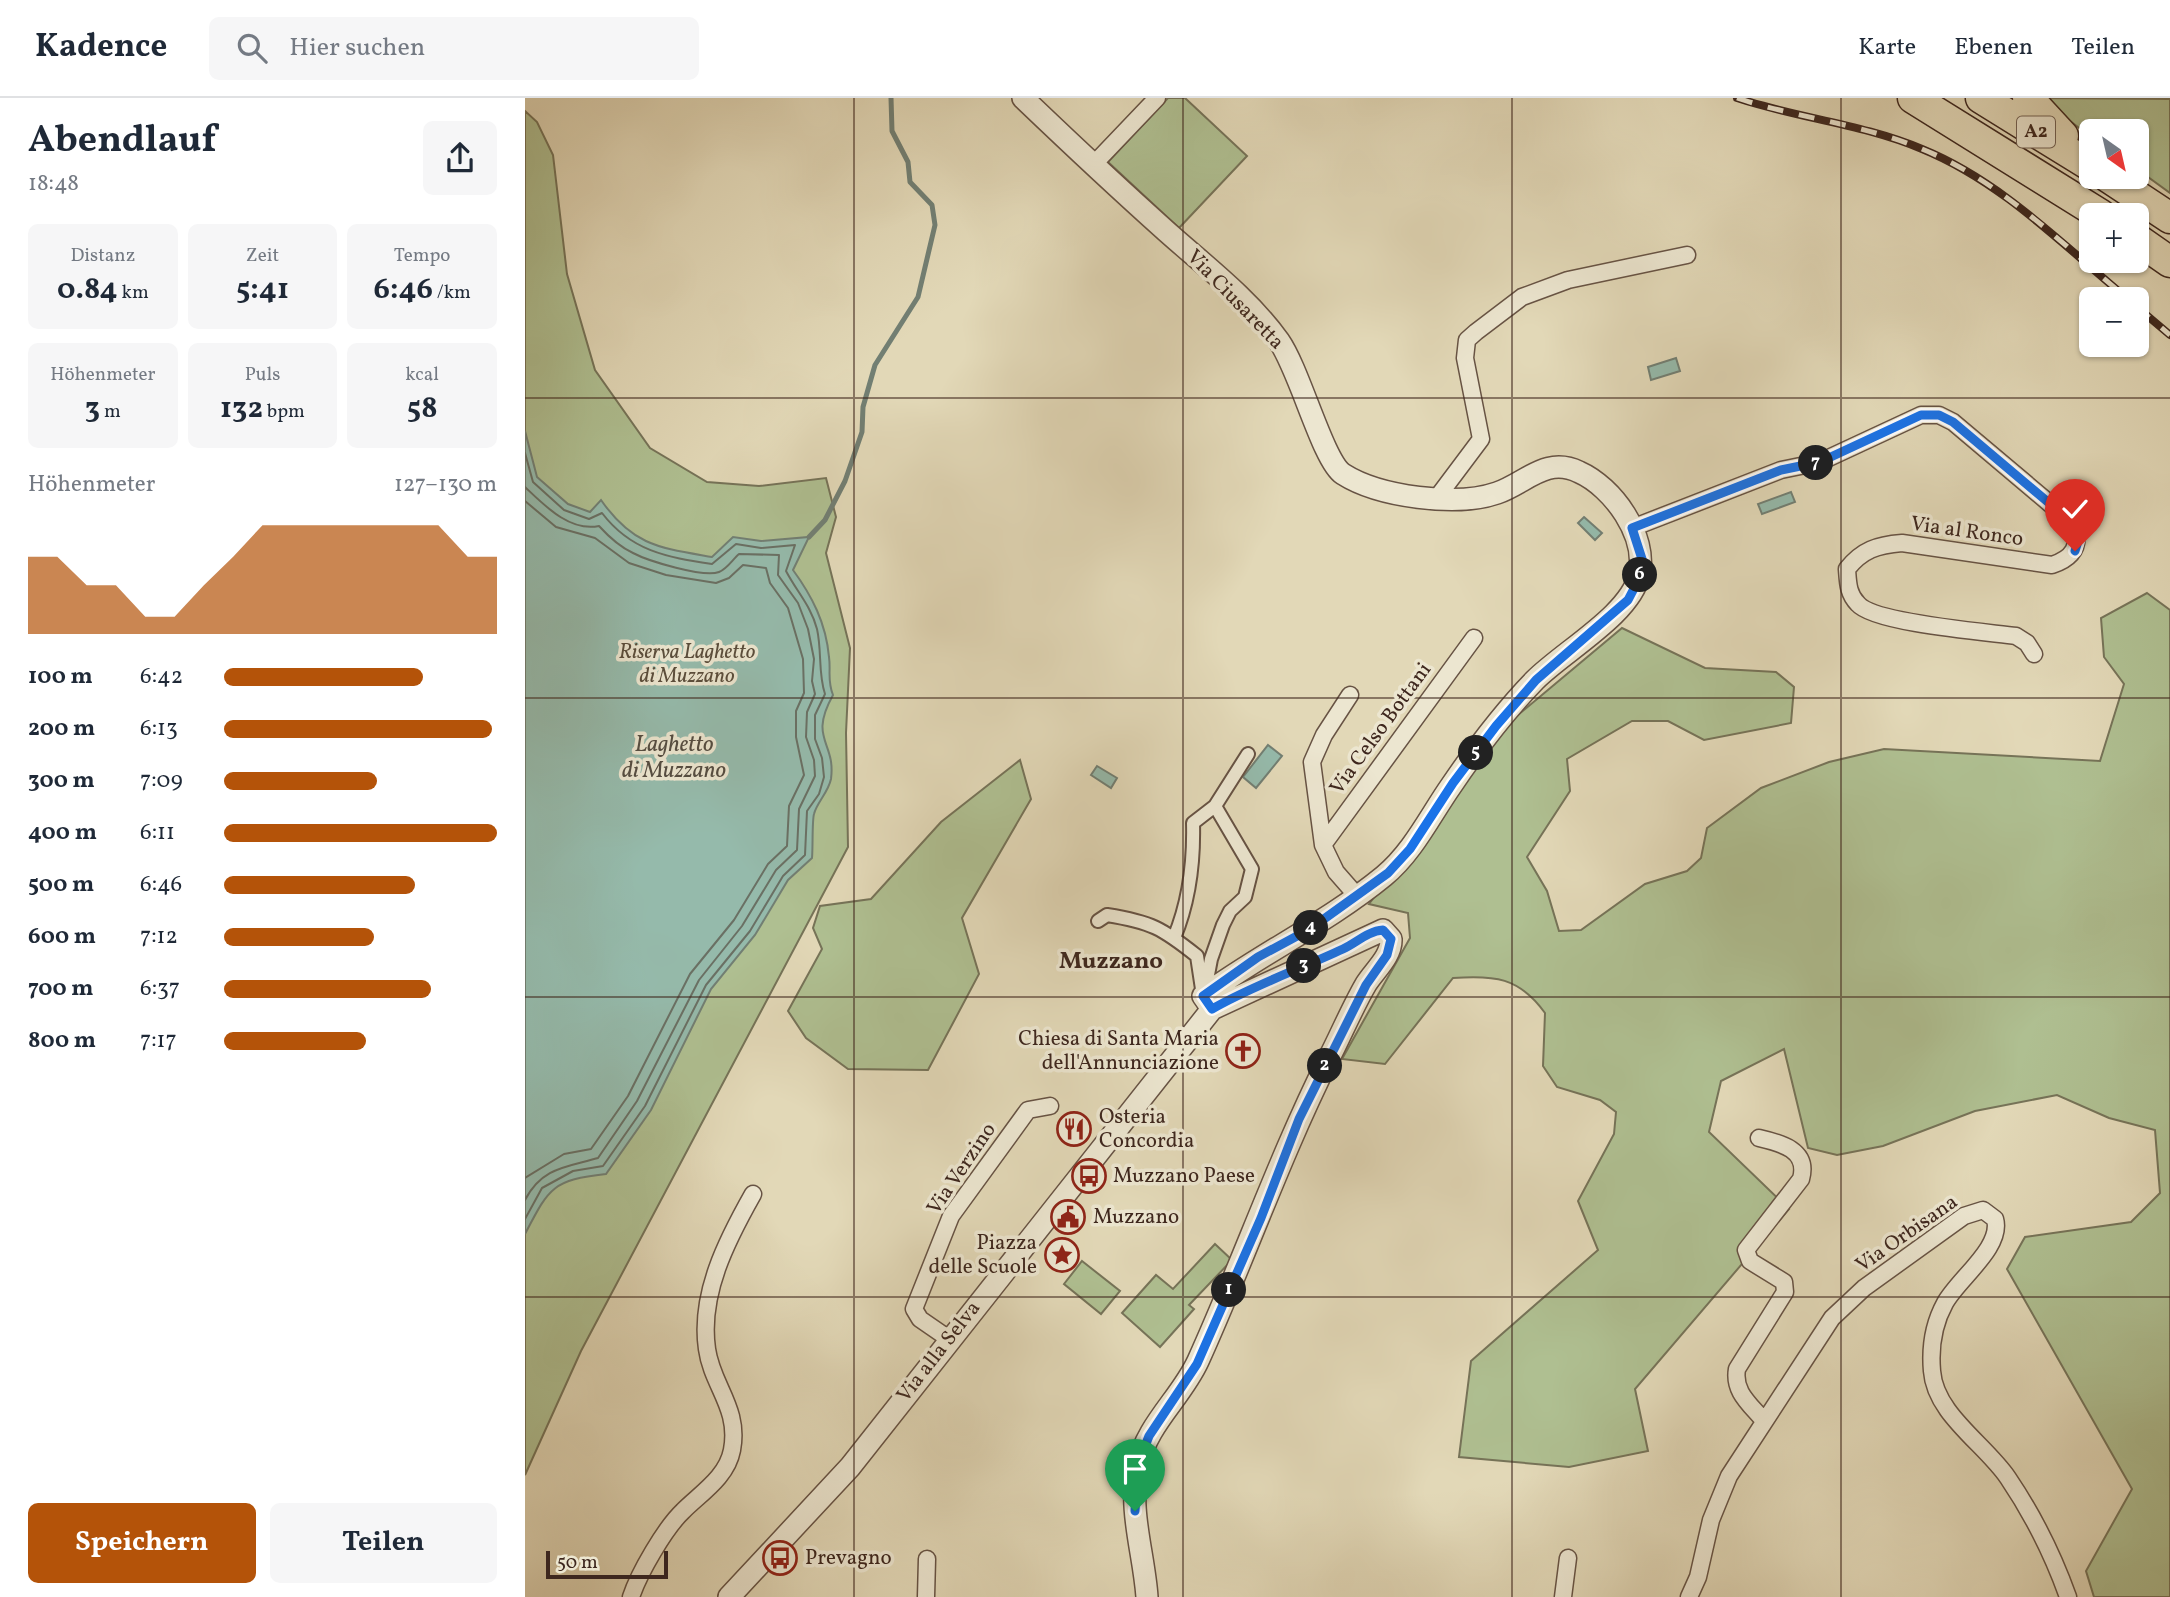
<!DOCTYPE html>
<html lang="de">
<head>
<meta charset="utf-8">
<style>
  body { margin:0; font-family:Vollkorn,serif; background:#f6f6f7; color:#1f2937; height:100vh; display:flex; flex-direction:column; font-size:26px; white-space:nowrap }
  * { box-sizing:border-box; margin:0 }
  p { font-size:23px; color:#747a83 }
  .icon { flex:none; width:38px; height:38px; fill:none; stroke:currentColor; stroke-width:2; stroke-linecap:round; stroke-linejoin:round }
  .map { position:relative; flex:1; overflow:hidden }
  .drawer { display:flex; flex-direction:column; background:#fff; width:525px }
  .drawer>* { flex:none }
  .needle { width:46px; rotate:146deg }
  .fabs { position:absolute; left:1554px; top:21px; display:grid; gap:14px }
  .fabs a { display:grid; place-items:center; width:70px; height:70px; border-radius:10px; background:#fff; box-shadow:0 2px 5px #0004; font-size:35px }
  .scale { position:absolute; left:21px; bottom:18px; width:122px; box-sizing:border-box; padding-left:7px; border:4px solid #3e271e; border-top:0; font-size:19px; line-height:24px; white-space:nowrap; color:#3e271e; -webkit-text-stroke:5px #ece6d0; paint-order:stroke }
  .pin { position:absolute; display:grid; place-items:center; width:60px; height:60px; color:#fff; margin:-72px -30px; border-radius:50% 50% 50% 0; rotate:-45deg; box-shadow:0 0 7px #0007 }
  .pin .icon { rotate:45deg }
  .km { position:absolute; width:35px; height:35px; margin:-18px; border-radius:50%; background:#222; color:#fff; font-size:19px; line-height:35px; text-align:center }
  .round { display:grid; place-items:center; flex:none; width:74px; height:74px; border-radius:10px; background:#f6f6f7 }
  .headline { display:flex; align-items:center; justify-content:space-between; height:119px; padding:0 28px }
  h1 { font-size:38px; font-weight:700; line-height:52px }
  .metrics { display:grid; grid-template-columns:repeat(3,1fr); gap:10px; height:119px; padding:7px 28px }
  .metrics div { display:grid; align-content:center; border-radius:10px; background:#f6f6f7; text-align:center }
  .metrics b { font-size:30px; font-weight:700 }
  .metrics small { font-size:19px; font-weight:400 }
  .metrics p { font-size:19px }
  .chart { height:196px; padding:14px 28px }
  .chart p { display:flex; justify-content:space-between }
  .chart svg { width:100%; height:126px; margin-top:7px; fill:#b45309; opacity:.7 }
  .primary-button { display:flex; gap:14px; margin-top:auto; padding:14px 28px }
  .primary-button a { flex:1; height:80px; border-radius:10px; background:#b45309; color:#fff; font-size:28px; font-weight:700; line-height:80px; text-align:center }
  .primary-button a+a { background:#f6f6f7; color:#1f2937 }
  ul { padding:0 28px; list-style:none; font-size:23px }
  li { display:grid; grid-template-columns:112px 84px 1fr; align-items:center; height:52px }
  li i { height:18px; border-radius:9px; background:#b45309 }
  header { display:flex; align-items:center; gap:42px; box-sizing:border-box; height:98px; padding:0 35px; background:#fff; border-bottom:2px solid #e0e1e3 }
  header strong { font-size:33px }
  nav { display:flex; gap:38px; margin-inline-start:auto; font-size:24px }
  .search { width:490px; height:63px; background:#f6f6f7; display:flex; align-items:center; gap:18px; box-sizing:border-box; padding:0 24px; border-radius:10px; color:#747a83; font-size:26px }
  main { display:flex; flex:1; min-height:0 }
  .map>svg:first-child { display:block }
  .green { fill:#afbf91; stroke:#767358; stroke-width:2 }
  .water { fill:#95baab; stroke:#727f73; stroke-width:2 }
  .lines { fill:none; stroke-linecap:round; stroke-linejoin:round }
  .shore { stroke:#6a7064; stroke-width:2 }
  .stream { stroke:#727f73; stroke-width:5 }
  .pedestrian-casing { stroke:#675344; stroke-width:16 }
  .minor-casing { stroke:#675344; stroke-width:19 }
  .tertiary-casing { stroke:#675344; stroke-width:24 }
  .motorway-casing { stroke:#3e271e; stroke-width:33 }
  .pedestrian { stroke:#ece6d0; stroke-width:12 }
  .minor { stroke:#ece6d0; stroke-width:16 }
  .tertiary { stroke:#ece6d0; stroke-width:21 }
  .motorway { stroke:#e2d8b7; stroke-width:30 }
  .rail-casing { stroke:#3e271e; stroke-width:8 }
  .rail { stroke:#ece6d0; stroke-width:5; stroke-dasharray:16; stroke-linecap:butt }
  .route-casing { stroke:#fff; stroke-width:14 }
  .route { stroke:#1a73e8; stroke-width:9 }
  .grid { fill:none; stroke:#3e271e; stroke-width:2; stroke-opacity:0.55 }
  .labels { text-anchor:middle; dominant-baseline:central; stroke-width:7; stroke-linejoin:round; paint-order:stroke }
  .shield { fill:#ece6d0; stroke:#726053; stroke-width:2 }
  .shield-label { font-size:19px; font-weight:bold; fill:#3e271e }
  .street-label { font-size:21px; fill:#3e271e; stroke:#ece6d0 }
  .park-label { font-size:21px; font-style:italic; fill:#5a4d3b; stroke:#ece6d0 }
  .poi-label { font-size:21px; fill:#3e271e; stroke:#ece6d0; text-anchor:start }
  .water-label { font-size:23px; font-style:italic; fill:#544c41; stroke:#ece6d0 }
  .quarter-label { font-size:24px; font-weight:bold; fill:#3e271e; stroke:#ece6d0 }
</style>
</head>
<body>
<header>
<strong>Kadence</strong>
<div class="search"><svg class="icon" aria-label="search" viewBox="0 0 24 24"><circle cx="10" cy="10" r="6"/><path d="M15 15l6 6"/></svg>Hier suchen</div>
<nav><a>Karte</a><a>Ebenen</a><a>Teilen</a></nav>
</header>
<main>
<section class="drawer">
<div class="headline"><div><h1>Abendlauf</h1><p>18:48</p></div><a class="round"><svg class="icon" aria-label="share" viewBox="0 0 24 24"><path d="M12 15V3M7 8l5-5 5 5M5 13v7h14v-7"/></svg></a></div>
<div class="metrics">
<div><p>Distanz</p><b>0.84<small> km</small></b></div>
<div><p>Zeit</p><b>5:41</b></div>
<div><p>Tempo</p><b>6:46<small> /km</small></b></div>
</div>
<div class="metrics">
<div><p>Höhenmeter</p><b>3<small> m</small></b></div>
<div><p>Puls</p><b>132<small> bpm</small></b></div>
<div><p>kcal</p><b>58</b></div>
</div>
<div class="chart"><p><span>Höhenmeter</span>127–130 m</p>
<svg viewBox="0 0 160 44" preserveAspectRatio="none"><path d="M0 44V17L10 17L20 27L30 27L40 38L50 38L60 27L70 17L80 6L90 6L100 6L110 6L120 6L130 6L140 6L150 17L160 17V44z"/></svg>
</div>
<ul>
<li><b>100 m</b>6:42<i style="width:73%"></i></li>
<li><b>200 m</b>6:13<i style="width:98%"></i></li>
<li><b>300 m</b>7:09<i style="width:56%"></i></li>
<li><b>400 m</b>6:11<i style="width:100%"></i></li>
<li><b>500 m</b>6:46<i style="width:70%"></i></li>
<li><b>600 m</b>7:12<i style="width:55%"></i></li>
<li><b>700 m</b>6:37<i style="width:76%"></i></li>
<li><b>800 m</b>7:17<i style="width:52%"></i></li>
</ul>
<div class="primary-button"><a>Speichern</a><a>Teilen</a></div>
</section>
<div class="map">
<svg width="1645" height="1499" viewBox="0 0 1645 1499">
  <rect width="100%" height="100%" fill="#e2d8b7"/>
  <filter id="stains"><feTurbulence type="fractalNoise" baseFrequency=".00286" numOctaves="4"/><feColorMatrix values="0 0 0 0 .2 0 0 0 0 .09 0 0 0 0 .02 0 0 0 .5 -.17"/></filter>
  <radialGradient id="worn" r=".72"><stop offset=".6" stop-color="#630" stop-opacity="0"/><stop offset="1" stop-color="#630" stop-opacity=".3"/></radialGradient>
  <path class="green" d="M 643,0 L 660,0 L 722,58 L 654,130 L 583,64 Z
    M 1515,0 L 1645,1 L 1645,95 L 1612,71 L 1612,33 L 1566,33 L 1566,39 Z
    M 0,13 L 12,24 L 28,57 L 42,176 L 70,272 L 125,350 L 182,384 L 234,388 L 301,380 L 311,419 L 301,455 L 325,550 L 321,635 L 323,749 L 56,1253 L 0,1377 Z
    M 1622,495 L 1645,512 L 1645,1499 L 1569,1499 L 1561,1473 L 1607,1391 L 1482,1171 L 1500,1139 L 1606,1124 L 1635,1095 L 1630,1032 L 1584,1020 L 1532,997 L 1450,1013 L 1358,1048 L 1312,1057 L 1283,1050 L 1259,951 L 1196,983 L 1184,1034 L 1264,1111 L 1110,1291 L 1123,1353 L 1044,1369 L 934,1359 L 946,1263 L 1073,1152 L 1053,1103 L 1089,1036 L 1091,1014 L 1075,1002 L 1032,989 L 1018,968 L 1020,915 C 994,879 969,877 928,880 L 860,966 L 817,961 L 885,840 L 883,815 L 844,806 L 981,627 L 1097,530 L 1180,570 L 1251,574 L 1269,589 L 1266,625 L 1179,642 L 1143,623 L 1107,623 L 1042,661 L 1045,693 L 1002,759 L 1022,793 L 1034,833 L 1056,832 L 1120,786 L 1162,773 L 1176,760 L 1182,730 L 1236,690 L 1304,664 L 1359,651 L 1575,663 L 1599,586 L 1579,559 L 1576,520 Z
    M 495,662 L 506,701 L 437,820 L 454,876 L 403,972 L 323,971 L 281,940 L 263,913 L 297,851 L 288,830 L 295,808 L 346,801 L 416,724 Z
    M 690,1146 L 707,1162 L 664,1207 L 669,1211 L 635,1249 L 597,1215 L 631,1177 L 648,1191 Z
    M 557,1163 L 595,1193 L 576,1216 L 539,1186 Z"/>
  <path class="water" d="M 1151,260 L 1155,273 L 1126,282 L 1123,269 Z
    M 0,333 L 12,379 L 43,406 L 65,414 L 76,402 C 108,448 135,450 187,459 L 208,439 L 236,443 L 284,439 L 268,472 C 287,498 301,525 304,559 C 306,573 302,582 308,597 C 283,642 311,643 306,681 C 303,695 292,704 289,716 C 287,723 288,749 287,760 L 263,782 L 230,837 L 186,891 L 126,1012 L 81,1076 C 27,1082 24,1090 0,1136 Z
    M 1266,394 L 1270,404 L 1237,416 L 1233,406 Z
    M 1059,419 L 1077,435 L 1070,442 L 1053,425 Z
    M 743,647 L 757,658 L 731,690 L 718,679 Z
    M 572,668 L 592,680 L 586,690 L 566,677 Z"/>
  <g class="lines">
    <path class="shore" d="M 0,355 L 8,384 L 39,412 L 64,421 L 77,415 C 106,453 141,459 187,466 L 211,446 L 236,450 L 270,447 L 261,473 C 272,494 286,508 292,531 C 297,553 293,576 300,596 L 290,617 L 290,641 L 297,660 L 299,679 L 294,696 L 282,713 L 280,757 L 258,778 L 225,833 L 181,887 L 120,1008 L 78,1068 L 48,1073 L 17,1090 L 0,1121
      M 0,389 C 20,408 45,434 74,428 C 84,439 95,449 108,455 C 123,463 179,480 194,474 C 202,471 208,461 214,456 L 254,457 L 253,477 L 273,505 L 283,531 L 289,561 L 287,583 L 290,596 L 282,614 L 281,639 L 289,662 L 290,678 L 274,711 L 272,752 L 251,772 L 217,828 L 174,882 L 112,1003 L 73,1060 C 42,1069 17,1069 0,1102
      M 0,403 L 31,429 L 70,440 L 104,465 L 141,477 L 191,485 L 204,480 L 218,467 L 241,470 L 245,485 L 263,510 L 278,561 L 279,595 L 271,613 L 271,639 L 279,677 L 264,708 L 262,748 L 243,766 L 209,822 L 165,876 L 103,998 L 66,1051 L 39,1056 L 0,1080"/>
    <path class="stream" d="M 284,439 L 300,422 L 320,383 L 337,334 L 338,309 L 350,267 L 393,199 L 410,127 L 407,107 L 385,84 L 383,64 L 367,33 L 366,0"/>
    <g class="pedestrian-casing">
      <path id="pedestrian" d="M 573,823 L 582,817 C 626,824 637,830 672,858 L 677,891
        M 649,840 C 664,804 669,764 668,725 L 690,708 L 723,656
        M 679,898 L 686,861 L 698,827 L 705,813 L 720,799 L 727,771 L 690,708"/>
    </g>
    <g class="minor-casing">
      <path id="minor" d="M 569,66 L 632,0
        M 911,401 L 956,341 L 940,260 L 942,242 L 951,234 L 997,199 L 1043,182 L 1162,157
        M 1107,430 L 1256,372 L 1295,364 L 1396,317 L 1414,317 L 1428,324 L 1549,426 C 1556,448 1548,460 1527,467 L 1377,445 C 1352,447 1337,452 1322,471 C 1323,485 1323,496 1333,506 C 1349,525 1461,534 1491,538 L 1502,545 L 1509,556
        M 825,597 L 799,637 L 787,664 L 798,747 L 811,774 L 832,798
        M 798,747 L 949,540
        M 1234,1040 C 1256,1045 1284,1052 1276,1081 L 1221,1152 L 1225,1163 L 1259,1184 L 1260,1194 L 1212,1271 C 1208,1294 1225,1306 1239,1323
        M 424,1241 L 395,1221 L 389,1211 L 426,1118 L 503,1012 L 525,1008
        M 106,1499 C 114,1475 140,1430 158,1413 C 176,1395 202,1379 207,1352 C 215,1310 187,1288 182,1251 C 174,1196 202,1142 228,1096
        M 401,1499 L 402,1461
        M 1038,1499 L 1043,1460
        M 1164,1499 L 1173,1479 L 1186,1422 L 1204,1378 L 1307,1220 L 1339,1190 L 1439,1118 L 1458,1112 L 1470,1121 C 1478,1149 1433,1181 1420,1205 C 1409,1225 1405,1250 1407,1273 C 1410,1316 1460,1346 1483,1380 C 1508,1417 1528,1457 1543,1499"/>
    </g>
    <g class="tertiary-casing">
      <path id="tertiary" d="M 498,0 C 545,45 593,90 641,133 C 679,167 724,201 754,243 C 775,273 798,363 818,376 C 854,399 932,409 972,395 C 1001,385 1021,358 1054,374 C 1088,389 1123,438 1114,477 C 1106,516 1039,553 1010,582 C 979,614 951,651 926,688 C 905,718 888,754 859,778 C 803,824 737,855 678,898 L 687,911
        M 204,1499 L 325,1369 L 687,911 L 858,832 L 866,841 C 867,858 849,873 841,886 C 827,910 816,937 803,962 C 754,1060 718,1164 673,1263 C 656,1300 621,1327 613,1368 C 603,1412 619,1455 622,1499"/>
    </g>
    <g class="motorway-casing">
      <path id="motorway" d="M 1388,0 L 1576,117
        M 1456,0 L 1566,68
        M 1503,0 L 1538,38
        M 1583,79 L 1645,120
        M 1612,141 L 1645,164"/>
    </g>
    <use href="#pedestrian" class="pedestrian"/>
    <use href="#minor" class="minor"/>
    <use href="#tertiary" class="tertiary"/>
    <use href="#motorway" class="motorway"/>
    <g class="rail-casing">
      <path id="rail" d="M 1212,0 C 1272,20 1338,26 1397,51 C 1476,83 1538,147 1603,201
        M 1612,209 L 1645,237"/>
    </g>
    <use href="#rail" class="rail"/>
  </g>
  <g class="lines">
    <g class="route-casing">
      <path id="route" d="M 610,1413 L 613,1366 L 624,1338 L 672,1266 L 736,1120 L 774,1021 L 841,887 L 862,857 L 866,841 L 858,832 C 843,833 831,845 818,851 C 775,871 729,887 687,911 L 678,898 L 733,859 L 785,831 L 863,775 L 885,751 L 928,685 L 971,628 L 1011,582 L 1103,502 L 1114,481 L 1117,461 L 1107,430 L 1256,372 L 1295,364 L 1396,317 L 1414,317 L 1428,324 L 1549,426 L 1554,440 L 1550,453"/>
    </g>
    <use href="#route" class="route"/>
  </g>
  <path class="grid" d="M 329,0 L 329,1499M 658,0 L 658,1499M 987,0 L 987,1499M 1316,0 L 1316,1499M 0,300 L 1645,300M 0,600 L 1645,600M 0,899 L 1645,899M 0,1199 L 1645,1199"/>
  <defs>
    <g id="church-ring" transform="scale(1.75)"><circle r="9.5" fill="#ece6d0" stroke="#8f2418" stroke-width="1.5"/><path d="M-1.2-6h2.4v3.5h3.3v2.4h-3.3V6h-2.4V-.1h-3.3v-2.4h3.3Z" fill="#8f2418"/></g>
    <g id="restaurant-ring" transform="scale(1.75)"><circle r="9.5" fill="#ece6d0" stroke="#8f2418" stroke-width="1.5"/><path d="M-5-6h1v4h1v-4h1v4h1v-4h1v5L-1.5 .5V6h-2V.5L-5-1ZM5-6V6H3V1.5H1.5Q1.5-4 5-6Z" fill="#8f2418"/></g>
    <g id="bus-ring" transform="scale(1.75)"><circle r="9.5" fill="#ece6d0" stroke="#8f2418" stroke-width="1.5"/><path d="M-5-6H5V4H4V6H2V4H-2V6H-4V4H-5ZM-3.5-4V0h7V-4ZM-3.5 1.2v1.5H-2V1.2ZM2 1.2v1.5H3.5V1.2Z" fill="#8f2418"/></g>
    <g id="civic-ring" transform="scale(1.75)"><circle r="9.5" fill="#ece6d0" stroke="#8f2418" stroke-width="1.5"/><path d="M-.6-6.5H3V-4.5H.6V-3L4-1V1h2V6H-6V1h2V-1L-.6-3ZM-1.2 2.5V6h2.4V2.5Z" fill="#8f2418"/></g>
    <g id="sight-ring" transform="scale(1.75)"><circle r="9.5" fill="#ece6d0" stroke="#8f2418" stroke-width="1.5"/><path d="M0-6L1.8-2.2L6-1.7L2.9 1.2L3.7 5.4L0 3.3L-3.7 5.4L-2.9 1.2L-6-1.7L-1.8-2.2Z" fill="#8f2418"/></g>
  </defs>
  <g fill-rule="evenodd">
    <use href="#church-ring" x="718" y="953"/>
    <use href="#restaurant-ring" x="549" y="1031"/>
    <use href="#bus-ring" x="564" y="1078"/>
    <use href="#civic-ring" x="543" y="1119"/>
    <use href="#sight-ring" x="537" y="1157"/>
    <use href="#bus-ring" x="255" y="1460"/>
  </g>
  <g class="labels">
    <rect class="shield" x="1492" y="18.5" width="38" height="31" rx="5"/>
    <g class="shield-label">
      <text x="1511" y="34">A2</text>
    </g>
    <g class="street-label">
      <text transform="translate(710 202) rotate(46)">Via Ciusaretta</text>
      <text transform="translate(1442 434) rotate(8)">Via al Ronco</text>
      <text transform="translate(856 631) rotate(-54)">Via Celso Bottani</text>
      <text transform="translate(437 1071) rotate(-56)">Via Verzino</text>
      <text transform="translate(1382 1136) rotate(-35)">Via Orbisana</text>
      <text transform="translate(414 1254) rotate(-52)">Via alla Selva</text>
    </g>
    <g class="park-label">
      <text x="162" y="554">Riserva Laghetto<tspan x="162" dy="24">di Muzzano</tspan></text>
    </g>
    <g class="poi-label">
      <text x="694" y="941" text-anchor="end">Chiesa di Santa Maria<tspan x="694" dy="24">dell'Annunciazione</tspan></text>
      <text x="574" y="1019">Osteria<tspan x="574" dy="24">Concordia</tspan></text>
      <text x="588" y="1078">Muzzano Paese</text>
      <text x="568" y="1119">Muzzano</text>
      <text x="512" y="1145" text-anchor="end">Piazza<tspan x="512" dy="24">delle Scuole</tspan></text>
      <text x="280" y="1460">Prevagno</text>
    </g>
    <g class="water-label">
      <text x="149" y="647">Laghetto<tspan x="149" dy="26">di Muzzano</tspan></text>
    </g>
    <g class="quarter-label">
      <text x="586" y="864">Muzzano</text>
    </g>
  </g>
  <rect width="100%" height="100%" filter="url(#stains)"/>
  <rect width="100%" height="100%" fill="url(#worn)"/>
</svg>
<div class="fabs">
<a><svg class="needle" viewBox="-14 -14 28 28"><path d="M0-13l5 13h-10z" fill="#e53935"/><path d="M0 13l5-13h-10z" fill="#747a83"/></svg></a>
<a>+</a>
<a>−</a>
</div>
<div class="scale">50 m</div>
<div class="pin" style="left:610px;top:1413px;background:#1e9e55"><svg class="icon" aria-label="arrive" viewBox="0 0 24 24"><path d="M6 21V4h12l-3 4 3 4H6"/></svg></div>
<div class="pin" style="left:1550px;top:453px;background:#d93025"><svg class="icon" aria-label="check" viewBox="0 0 24 24"><path d="M5 12l5 5 9-10"/></svg></div>
<b class="km" style="left:704px;top:1192px">1</b>
<b class="km" style="left:800px;top:968px">2</b>
<b class="km" style="left:779px;top:868px">3</b>
<b class="km" style="left:786px;top:830px">4</b>
<b class="km" style="left:951px;top:655px">5</b>
<b class="km" style="left:1115px;top:477px">6</b>
<b class="km" style="left:1291px;top:365px">7</b>
</div>
</main>
</body>
</html>
